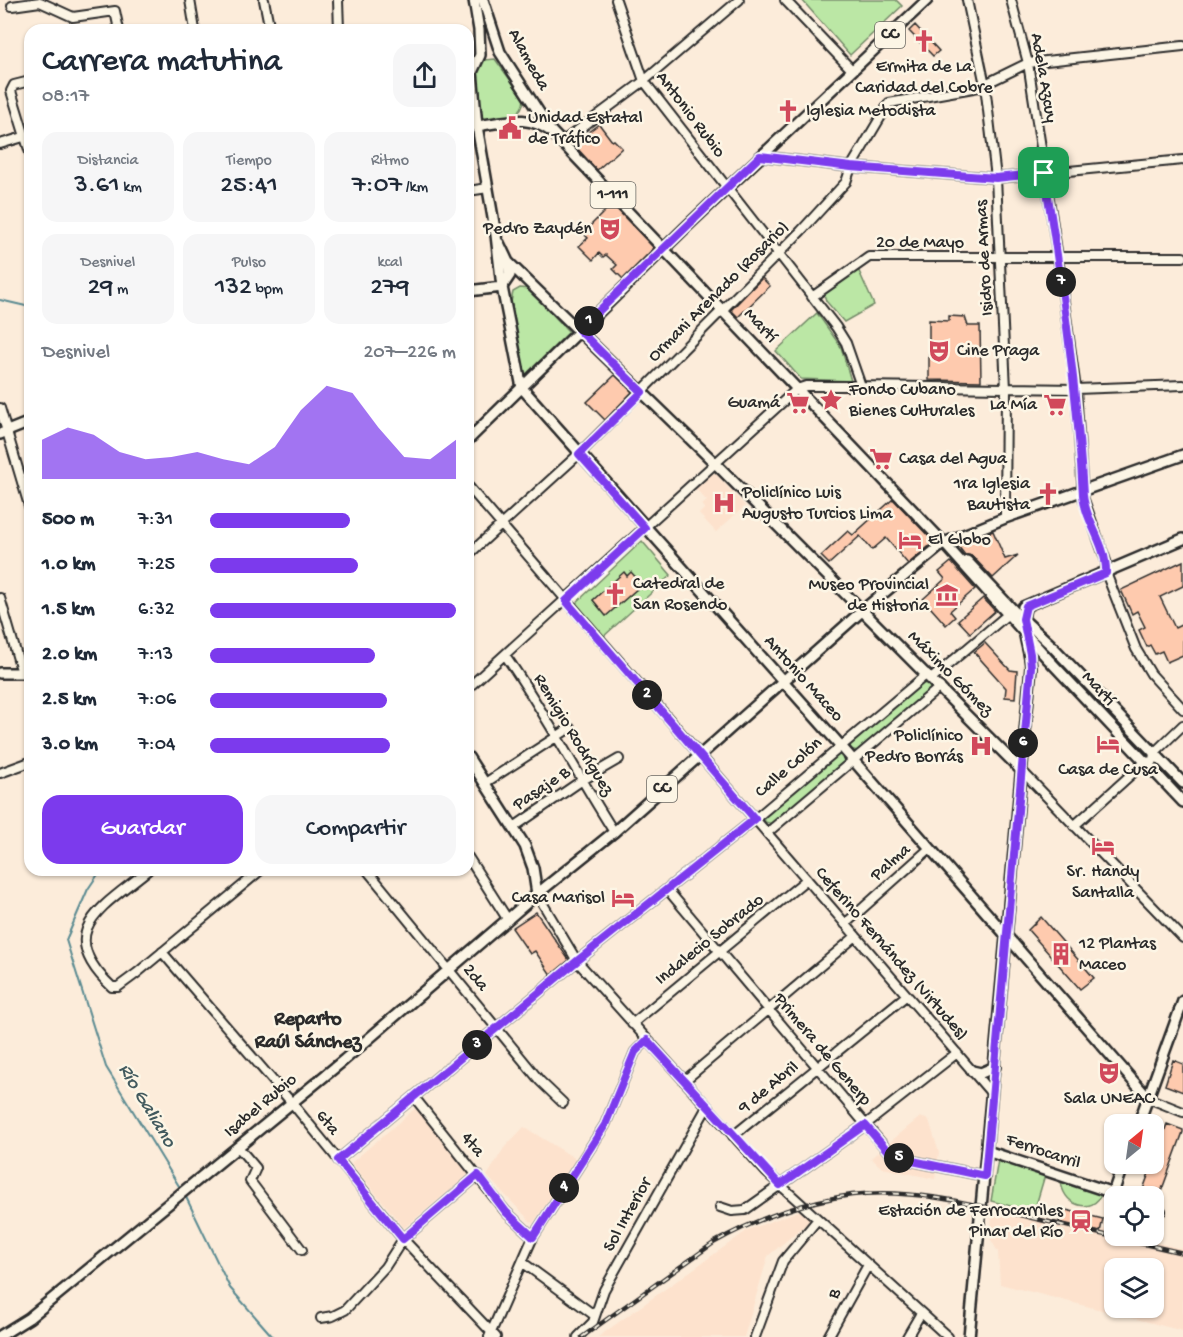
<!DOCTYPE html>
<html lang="es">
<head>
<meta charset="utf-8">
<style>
  body { margin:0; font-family:"Gochi Hand",sans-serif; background:#f6f6f7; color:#1f2937; height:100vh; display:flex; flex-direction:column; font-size:22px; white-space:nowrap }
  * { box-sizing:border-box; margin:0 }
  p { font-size:20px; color:#747a83 }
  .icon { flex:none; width:33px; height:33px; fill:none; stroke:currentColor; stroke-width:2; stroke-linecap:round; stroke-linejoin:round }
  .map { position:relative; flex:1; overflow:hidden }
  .drawer { position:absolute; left:24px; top:24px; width:450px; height:852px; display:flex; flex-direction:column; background:#fff; border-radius:18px; box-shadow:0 2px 4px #0004 }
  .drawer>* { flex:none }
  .needle { width:39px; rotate:29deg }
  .tools { position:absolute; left:1104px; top:1114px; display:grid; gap:12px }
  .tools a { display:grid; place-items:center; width:60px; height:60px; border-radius:12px; background:#fff; box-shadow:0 2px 4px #0004; font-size:30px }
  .pin { position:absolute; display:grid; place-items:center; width:51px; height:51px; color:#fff; margin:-26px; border-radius:12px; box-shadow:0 3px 9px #0006 }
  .km { position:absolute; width:30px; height:30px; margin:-15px; border-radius:50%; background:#222; color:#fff; font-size:16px; line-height:30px; text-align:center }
  .round { display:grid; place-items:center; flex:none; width:63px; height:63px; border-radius:18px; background:#f6f6f7 }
  .headline { display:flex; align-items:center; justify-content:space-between; height:102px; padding:0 18px }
  h1 { font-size:33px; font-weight:600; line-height:45px }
  .figures { display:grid; grid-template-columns:repeat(3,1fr); gap:9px; height:102px; padding:6px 18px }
  .figures div { display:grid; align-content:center; border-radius:15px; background:#f6f6f7; text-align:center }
  .figures b { font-size:26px; font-weight:600 }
  .figures small { font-size:16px; font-weight:400 }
  .figures p { font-size:16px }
  .chart { height:168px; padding:12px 18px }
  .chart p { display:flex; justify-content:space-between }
  .chart svg { width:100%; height:108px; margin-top:6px; fill:#7c3aed; opacity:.7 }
  .button { display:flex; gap:12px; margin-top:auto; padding:12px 18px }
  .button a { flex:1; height:69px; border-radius:18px; background:#7c3aed; color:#fff; font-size:24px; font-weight:600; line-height:69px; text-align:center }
  .button a+a { background:#f6f6f7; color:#1f2937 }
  ul { padding:0 18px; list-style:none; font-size:20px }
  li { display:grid; grid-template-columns:96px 72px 1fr; align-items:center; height:45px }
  li i { height:15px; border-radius:8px; background:#7c3aed }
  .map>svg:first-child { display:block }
  .built { fill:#fde2cd; fill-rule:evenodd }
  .green { fill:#bbe7a5; stroke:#738968; stroke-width:1.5; fill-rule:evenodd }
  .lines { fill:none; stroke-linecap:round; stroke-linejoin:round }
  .stream { stroke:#5a8a91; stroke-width:2 }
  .building { fill:#fecaae; stroke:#2b2b2b; stroke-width:1.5 }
  .minor-casing { stroke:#2b2b2b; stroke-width:12 }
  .major-casing { stroke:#2b2b2b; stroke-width:14 }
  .minor { stroke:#fcf5e5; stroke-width:8 }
  .major { stroke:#fcf5e5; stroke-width:9 }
  .rail-casing { stroke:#2b2b2b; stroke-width:4.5 }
  .rail { stroke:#fcf5e5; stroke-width:2; stroke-dasharray:7; stroke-linecap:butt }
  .route-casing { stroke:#fff; stroke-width:12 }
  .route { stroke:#7c3aed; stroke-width:8 }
  .labels { text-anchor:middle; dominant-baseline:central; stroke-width:5; stroke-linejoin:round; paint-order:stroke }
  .shield { fill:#fcf5e5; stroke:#6a6863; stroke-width:1.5 }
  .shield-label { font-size:16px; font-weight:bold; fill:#2b2b2b }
  .street-label { font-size:18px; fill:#2b2b2b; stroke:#fcf5e5 }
  .poi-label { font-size:18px; fill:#2b2b2b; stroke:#fcf5e5; text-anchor:start }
  .neighbourhood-label { font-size:20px; font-weight:bold; fill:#2b2b2b; stroke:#fcf5e5 }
  .water-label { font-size:20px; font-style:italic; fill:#425a5e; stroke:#fcf5e5 }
</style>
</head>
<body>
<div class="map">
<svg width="1183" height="1337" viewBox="0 0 1183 1337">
  <rect width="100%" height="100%" fill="#fcecda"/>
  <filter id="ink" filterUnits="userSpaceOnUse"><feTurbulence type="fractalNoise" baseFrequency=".0167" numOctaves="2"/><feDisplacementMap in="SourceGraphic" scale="12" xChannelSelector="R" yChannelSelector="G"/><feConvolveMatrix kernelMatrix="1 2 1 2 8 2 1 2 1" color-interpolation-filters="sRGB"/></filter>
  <g filter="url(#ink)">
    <path class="built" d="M 713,471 L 745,506 L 716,532 L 699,514 L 705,508 L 702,505 L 707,501 L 695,488 Z
      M 418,1106 L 469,1175 L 404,1228 L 351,1163 Z
      M 920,1117 L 929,1120 L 939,1153 L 935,1179 L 882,1168 L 871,1158 Z
      M 524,1127 L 576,1159 L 533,1224 L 487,1176 L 504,1148 Z
      M 993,1205 L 1099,1232 L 1101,1229 L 1114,1232 L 1114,1236 L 1130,1236 L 1183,1249 L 1183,1331 L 1000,1284 L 998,1252 L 990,1238 ZM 1114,1269 L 1154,1269 L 1154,1308 L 1114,1308 Z
      M 801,1210 L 811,1220 L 768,1256 L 744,1337 L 598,1337 L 748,1230 Z"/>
    <path class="green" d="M 802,0 L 896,0 L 902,6 L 850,55 Z
      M 495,59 L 524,99 C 523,117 504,118 489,121 L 480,116 L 477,65 L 485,60 Z
      M 858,269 L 874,305 L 844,322 L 826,301 L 824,294 Z
      M 520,288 L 529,289 L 569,332 L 525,375 L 511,302 L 513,292 Z
      M 817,313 L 841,347 L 851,381 L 801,379 L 776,351 Z
      M 642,541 L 671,575 L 603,637 L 576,603 ZM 624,573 L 627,576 L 631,573 L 638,588 L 606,616 L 593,600 Z
      M 923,683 L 931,686 L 930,692 L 858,751 L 850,749 L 850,743 Z
      M 840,755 L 845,762 L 842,765 L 773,824 L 765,822 L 764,814 L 836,756 Z
      M 998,1160 L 1045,1175 L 1034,1212 L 991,1201 Z
      M 1061,1179 L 1102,1193 C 1093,1216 1061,1206 1061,1179 Z"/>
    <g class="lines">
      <path class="stream" d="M 0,300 L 30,307
        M 101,870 L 88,889 L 66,940 L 106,1067 L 182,1191
        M 185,1195 L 230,1288 L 273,1337"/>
    </g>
    <path class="building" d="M 915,25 L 939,51 L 933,56 L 909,31 Z
      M 599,124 L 612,141 L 614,140 L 622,148 L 597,170 L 575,146 L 575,142 Z
      M 612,204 L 654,248 L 623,279 L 613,269 L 617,265 L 606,255 L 603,257 L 599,253 L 593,260 L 579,246 L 588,238 L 583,233 Z
      M 762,278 L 770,286 L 738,317 L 731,310 Z
      M 949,316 L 965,317 L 968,326 L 980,326 L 981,381 L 929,380 L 929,320 L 949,321 Z
      M 615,375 L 632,392 L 605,420 L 587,402 Z
      M 893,499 L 934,542 L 908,564 L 886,538 L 872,550 L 860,536 L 829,564 L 821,556 L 848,531 L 853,535 Z
      M 993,531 L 1005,559 L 1018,555 L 993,578 L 972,556 L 965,555 L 958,546 Z
      M 1183,561 L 1183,586 L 1160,597 L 1175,628 L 1183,624 L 1183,655 L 1167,662 L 1162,651 L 1155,654 L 1150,645 L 1147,647 L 1139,630 L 1145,627 L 1137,611 L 1132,614 L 1121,590 Z
      M 951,562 L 975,589 L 950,611 L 955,617 L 946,625 L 923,599 L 945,579 L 939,572 Z
      M 624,572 L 627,576 L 631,572 L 639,581 L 635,584 L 638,588 L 606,616 L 593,600 Z
      M 983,598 L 995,611 L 970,633 L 958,620 Z
      M 985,643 L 1010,670 L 1017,671 L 1015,698 L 1005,697 L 1006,688 L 974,652 Z
      M 536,912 L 569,960 L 551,975 L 535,951 L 530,954 L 512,928 Z
      M 1041,917 L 1094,978 L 1080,989 L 1028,930 Z
      M 1173,1060 L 1183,1064 L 1183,1092 L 1165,1085 Z
      M 1167,1124 L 1183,1130 L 1183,1132 L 1157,1203 L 1154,1203 L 1154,1197 L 1141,1195 Z
      M 1062,1209 L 1103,1219 L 1100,1232 L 1059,1222 Z"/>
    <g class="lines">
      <g class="minor-casing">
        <path id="minor" d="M 190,0 L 195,30
          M 264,0 L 270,30
          M 338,0 L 339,30
          M 616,0 L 644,81 L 836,327 L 846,343 L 861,386
          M 785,0 L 852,70
          M 967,0 L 985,85 L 996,178 L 1006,389 L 1005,518
          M 1011,0 L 1028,63 L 1058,258 L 1076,389 L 1083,497 L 1106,561 L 1106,573 L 1136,649 L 1151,674 L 1183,709
          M 12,6 L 40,2 L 73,17 L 115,11 L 119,30
          M 30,81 L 14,85 L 11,91 L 30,153
          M 468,126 L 477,126
          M 562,142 L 644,81 L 739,0
          M 0,144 L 30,135
          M 760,156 L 851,167 L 996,178 L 1183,160
          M 468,191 L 488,188
          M 812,297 L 869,257 L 1183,257
          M 0,408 L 30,509
          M 468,486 L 992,1094
          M 468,555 L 579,454 L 801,231 L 846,182 L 851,167 L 889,103 L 979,87 L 1028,63 L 1183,46
          M 0,598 L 22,673
          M 505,655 C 545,712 577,774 614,832
          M 931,679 L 1007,615
          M 468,688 L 797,389 L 806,386 L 859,386 L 1076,389 L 1183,385
          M 1021,770 L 1183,938
          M 0,773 L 30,762
          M 485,783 L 570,728
          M 1074,826 L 1145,762 L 1153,761 L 1154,753 L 1183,725
          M 514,827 L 581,781 L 619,759
          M 767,833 L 940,687
          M 468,857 L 508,920
          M 148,870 C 103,907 52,931 112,987 L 118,987 L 137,973 L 261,870
          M 367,870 L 540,1081 L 563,1103
          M 667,889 L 893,1157 L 985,1176
          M 537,894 L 577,961 L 766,1172 L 948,1337
          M 845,924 L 929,849
          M 162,952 L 292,1103 L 403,1239 L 496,1337
          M 632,1024 L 807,879
          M 684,1081 L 856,936
          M 414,1097 L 506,1212 L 533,1237
          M 1148,1098 L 1183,1112
          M 733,1136 L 907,995
          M 238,1147 L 256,1168 L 250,1181 L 302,1250
          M 338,1160 L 577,961 L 755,819 L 927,674
          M 1113,1193 L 1123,1197
          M 720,1207 L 732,1211 L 745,1210 L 865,1125 L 957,1053
          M 1154,1209 L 1161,1211
          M 522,1262 L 594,1315
          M 321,1318 L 333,1316 L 345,1310 L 385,1267 L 403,1239 L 478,1175
          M 489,1337 L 533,1237 L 605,1125 L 635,1052 L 647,1040
          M 578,1337 L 593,1322 L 604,1290 L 707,1107
          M 755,1337 L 783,1261 L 818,1219
          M 828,1337 L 868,1265
          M 907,1337 L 921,1313"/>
      </g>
      <g class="major-casing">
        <path id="major" d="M 474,0 L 479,30 L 480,55 L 472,72 L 477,126 L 496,235 L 502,287 L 522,388 L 840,745 L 1148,1098
          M 483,0 L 500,52 L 549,128
          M 477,126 C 507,122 526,113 552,132 L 944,543 L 1048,659 L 1183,802
          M 499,243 L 508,262 L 510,275 L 502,287
          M 508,262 L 716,464 L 1021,770
          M 468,291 L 502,287
          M 0,434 L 30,422
          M 468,440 L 685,228 L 927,0
          M 967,561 L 1014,611 L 1051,645 L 1183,783
          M 1023,607 L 1183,539
          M 0,673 L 30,673
          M 468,757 L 525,846 L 533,868 L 537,894
          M 972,1071 L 981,1073 L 995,1067
          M 1138,1125 L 1183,1001
          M 987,1151 L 1113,1193 L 1123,1164
          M 0,1336 L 29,1318 L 344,1060 L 537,894 L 614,832 L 863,610 L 944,543 L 1005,518 L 1183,455
          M 969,1337 L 1031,667 C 1030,647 1018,626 1026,606"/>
      </g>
      <use href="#minor" class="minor"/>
      <use href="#major" class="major"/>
      <g class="rail-casing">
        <path id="rail" d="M 582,1337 L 715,1242 C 756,1219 805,1201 852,1195 C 912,1188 974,1204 1032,1218 C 1082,1230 1133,1241 1183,1253"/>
      </g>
      <use href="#rail" class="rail"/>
    </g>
  </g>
  <g class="lines" filter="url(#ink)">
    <g class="route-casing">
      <path id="route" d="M 760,156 L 851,167 L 996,178 L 1044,173 C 1062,280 1077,387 1083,495 C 1085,521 1107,545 1106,573 L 1026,606 L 1023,619 L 1030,654 L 1031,667 L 985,1176 L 893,1157 L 865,1125 L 780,1185 L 647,1040 L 635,1052 L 605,1125 L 533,1237 L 506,1212 L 478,1175 L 403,1239 L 338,1160 L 577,961 L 755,819 L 566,601 L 645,528 L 579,454 L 642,392 L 579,330 Z"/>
    </g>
    <use href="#route" class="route"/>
  </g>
  <defs>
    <g id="church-bare" transform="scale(1.8)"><path d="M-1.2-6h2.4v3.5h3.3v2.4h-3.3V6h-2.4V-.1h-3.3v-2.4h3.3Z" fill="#d1495b" stroke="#fcf5e5" stroke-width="2.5" paint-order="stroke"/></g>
    <g id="civic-bare" transform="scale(1.8)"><path d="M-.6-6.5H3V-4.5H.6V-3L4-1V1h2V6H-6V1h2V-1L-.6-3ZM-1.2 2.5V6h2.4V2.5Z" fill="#d1495b" stroke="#fcf5e5" stroke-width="2.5" paint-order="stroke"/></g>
    <g id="theatre-bare" transform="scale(1.8)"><path d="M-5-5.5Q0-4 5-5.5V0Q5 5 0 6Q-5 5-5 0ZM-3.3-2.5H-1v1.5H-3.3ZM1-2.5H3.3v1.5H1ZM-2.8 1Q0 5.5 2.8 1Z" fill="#d1495b" stroke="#fcf5e5" stroke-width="2.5" paint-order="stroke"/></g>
    <g id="sight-bare" transform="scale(1.8)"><path d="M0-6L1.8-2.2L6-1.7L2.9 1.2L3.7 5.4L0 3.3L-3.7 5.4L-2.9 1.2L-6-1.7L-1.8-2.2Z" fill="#d1495b" stroke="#fcf5e5" stroke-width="2.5" paint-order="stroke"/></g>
    <g id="supermarket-bare" transform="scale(1.8)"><path d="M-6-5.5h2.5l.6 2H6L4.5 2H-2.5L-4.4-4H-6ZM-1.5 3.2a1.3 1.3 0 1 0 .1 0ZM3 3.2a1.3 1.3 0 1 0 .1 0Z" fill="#d1495b" stroke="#fcf5e5" stroke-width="2.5" paint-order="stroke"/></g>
    <g id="hospital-bare" transform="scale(1.8)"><path d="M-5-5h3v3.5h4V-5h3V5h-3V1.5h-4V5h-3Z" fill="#d1495b" stroke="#fcf5e5" stroke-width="2.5" paint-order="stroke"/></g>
    <g id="hotel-bare" transform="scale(1.8)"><path d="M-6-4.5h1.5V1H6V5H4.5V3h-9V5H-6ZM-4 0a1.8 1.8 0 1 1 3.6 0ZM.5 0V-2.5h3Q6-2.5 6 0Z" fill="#d1495b" stroke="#fcf5e5" stroke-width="2.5" paint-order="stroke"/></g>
    <g id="museum-bare" transform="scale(1.8)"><path d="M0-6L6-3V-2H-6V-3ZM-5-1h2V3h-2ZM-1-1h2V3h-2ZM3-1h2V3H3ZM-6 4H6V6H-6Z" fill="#d1495b" stroke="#fcf5e5" stroke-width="2.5" paint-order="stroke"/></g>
    <g id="building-bare" transform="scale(1.8)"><path d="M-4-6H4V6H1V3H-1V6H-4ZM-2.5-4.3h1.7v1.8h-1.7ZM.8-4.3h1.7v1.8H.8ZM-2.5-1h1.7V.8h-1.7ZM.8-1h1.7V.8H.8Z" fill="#d1495b" stroke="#fcf5e5" stroke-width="2.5" paint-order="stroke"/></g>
    <g id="station-bare" transform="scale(1.8)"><path d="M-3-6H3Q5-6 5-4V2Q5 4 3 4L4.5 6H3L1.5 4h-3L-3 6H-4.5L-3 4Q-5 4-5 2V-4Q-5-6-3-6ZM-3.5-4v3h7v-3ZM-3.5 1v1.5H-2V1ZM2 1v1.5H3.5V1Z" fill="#d1495b" stroke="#fcf5e5" stroke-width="2.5" paint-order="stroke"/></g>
  </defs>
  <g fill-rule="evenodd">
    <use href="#church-bare" x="924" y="41"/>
    <use href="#church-bare" x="788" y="111"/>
    <use href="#civic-bare" x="510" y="128"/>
    <use href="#theatre-bare" x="610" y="229"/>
    <use href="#theatre-bare" x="939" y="351"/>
    <use href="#sight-bare" x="831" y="400"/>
    <use href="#supermarket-bare" x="798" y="403"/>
    <use href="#supermarket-bare" x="1055" y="405"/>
    <use href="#supermarket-bare" x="881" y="459"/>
    <use href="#church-bare" x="1048" y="494"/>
    <use href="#hospital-bare" x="724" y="503"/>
    <use href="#hotel-bare" x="910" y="540"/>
    <use href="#church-bare" x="615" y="594"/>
    <use href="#museum-bare" x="947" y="595"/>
    <use href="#hotel-bare" x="1108" y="744"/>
    <use href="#hospital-bare" x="981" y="746"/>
    <use href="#hotel-bare" x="1103" y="846"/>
    <use href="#hotel-bare" x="623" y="898"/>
    <use href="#building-bare" x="1061" y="954"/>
    <use href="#theatre-bare" x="1109" y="1073"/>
    <use href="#station-bare" x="1081" y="1221"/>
  </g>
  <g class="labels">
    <g class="shield">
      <rect x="875" y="22" width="30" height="26" rx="4.5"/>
      <rect x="590.5" y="182" width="45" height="26" rx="4.5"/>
      <rect x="647" y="776" width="30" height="26" rx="4.5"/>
    </g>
    <g class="shield-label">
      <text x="890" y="35">CC</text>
      <text x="613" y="195">1-111</text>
      <text x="662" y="789">CC</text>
    </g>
    <g class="street-label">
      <text transform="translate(528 60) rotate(61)">Alameda</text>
      <text transform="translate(1043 78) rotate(80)">Adela Azcuy</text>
      <text transform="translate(690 115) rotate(53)">Antonio Rubio</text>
      <text x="920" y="243">20 de Mayo</text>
      <text transform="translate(985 258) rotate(-93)">Isidro de Armas</text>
      <text transform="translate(719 292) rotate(-45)">Ormani Arenado (Rosario)</text>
      <text transform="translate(760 326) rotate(47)">Martí</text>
      <text transform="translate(950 674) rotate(45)">Máximo Gómez</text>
      <text transform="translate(803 679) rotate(48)">Antonio Maceo</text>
      <text transform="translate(1098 689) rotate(47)">Martí</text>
      <text transform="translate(573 735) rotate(59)">Remigio Rodríguez</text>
      <text transform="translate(789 768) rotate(-41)">Calle Colón</text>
      <text transform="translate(542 789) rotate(-34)">Pasaje B</text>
      <text transform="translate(891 863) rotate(-41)">Palma</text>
      <text transform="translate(710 940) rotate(-39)">Indalecio Sobrado</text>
      <text transform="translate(891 954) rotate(49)">Ceferino Fernández (Virtudes)</text>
      <text transform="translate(475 978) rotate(50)">2da</text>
      <text transform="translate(822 1050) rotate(50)">Primera de Generp</text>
      <text transform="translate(769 1088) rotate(-39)">9 de Abril</text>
      <text transform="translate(261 1106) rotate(-40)">Isabel Rubio</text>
      <text transform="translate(327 1123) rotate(51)">6ta</text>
      <text transform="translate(472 1145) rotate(51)">4ta</text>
      <text transform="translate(1043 1152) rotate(19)">Ferrocarril</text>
      <text transform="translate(628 1215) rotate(-61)">Sol Interior</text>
      <text transform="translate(835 1294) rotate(-61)">B</text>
    </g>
    <g class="poi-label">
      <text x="924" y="67" text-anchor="middle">Ermita de La<tspan x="924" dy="21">Caridad del Cobre</tspan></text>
      <text x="806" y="111">Iglesia Metodista</text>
      <text x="528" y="118">Unidad Estatal<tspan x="528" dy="21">de Tráfico</tspan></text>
      <text x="592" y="229" text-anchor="end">Pedro Zaydén</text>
      <text x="957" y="351">Cine Praga</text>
      <text x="849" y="390">Fondo Cubano<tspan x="849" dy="21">Bienes Culturales</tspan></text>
      <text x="780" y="403" text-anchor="end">Guamá</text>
      <text x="1037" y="405" text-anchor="end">La Mía</text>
      <text x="899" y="459">Casa del Agua</text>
      <text x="1030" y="484" text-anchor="end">1ra Iglesia<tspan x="1030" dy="21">Bautista</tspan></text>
      <text x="742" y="493">Policlínico Luis<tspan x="742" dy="21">Augusto Turcios Lima</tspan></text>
      <text x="928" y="540">El Globo</text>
      <text x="633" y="584">Catedral de<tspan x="633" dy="21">San Rosendo</tspan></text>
      <text x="929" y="585" text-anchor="end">Museo Provincial<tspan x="929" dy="21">de Historia</tspan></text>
      <text x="963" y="736" text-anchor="end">Policlínico<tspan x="963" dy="21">Pedro Borrás</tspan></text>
      <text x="1108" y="770" text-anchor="middle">Casa de Cusa</text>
      <text x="1103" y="872" text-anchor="middle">Sr. Handy<tspan x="1103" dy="21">Santalla</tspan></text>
      <text x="605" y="898" text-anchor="end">Casa Marisol</text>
      <text x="1079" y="944">12 Plantas<tspan x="1079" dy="21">Maceo</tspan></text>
      <text x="1109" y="1099" text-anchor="middle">Sala UNEAC</text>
      <text x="1063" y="1211" text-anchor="end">Estación de Ferrocarriles<tspan x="1063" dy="21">Pinar del Río</tspan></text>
    </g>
    <g class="neighbourhood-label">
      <text x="308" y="1020">Reparto<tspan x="308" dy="23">Raúl Sánchez</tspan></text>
    </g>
    <g class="water-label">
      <text transform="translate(146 1106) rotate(59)">Río Galiano</text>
    </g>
  </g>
</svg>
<div class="tools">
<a><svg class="needle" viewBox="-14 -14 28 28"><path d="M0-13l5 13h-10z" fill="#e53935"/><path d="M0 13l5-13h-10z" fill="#747a83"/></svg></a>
<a><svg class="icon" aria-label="locate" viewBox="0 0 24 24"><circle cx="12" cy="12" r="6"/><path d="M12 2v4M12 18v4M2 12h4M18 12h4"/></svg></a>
<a><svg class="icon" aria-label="layers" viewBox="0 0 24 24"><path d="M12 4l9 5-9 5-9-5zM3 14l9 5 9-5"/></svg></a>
</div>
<div class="pin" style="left:1044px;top:173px;background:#1e9e55"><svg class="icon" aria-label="arrive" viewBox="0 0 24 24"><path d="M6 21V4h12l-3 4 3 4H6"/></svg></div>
<b class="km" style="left:589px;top:321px">1</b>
<b class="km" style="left:647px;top:695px">2</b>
<b class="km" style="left:477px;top:1045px">3</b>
<b class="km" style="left:564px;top:1188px">4</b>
<b class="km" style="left:899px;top:1158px">5</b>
<b class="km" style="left:1023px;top:743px">6</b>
<b class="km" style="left:1061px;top:282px">7</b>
<section class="drawer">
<div class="headline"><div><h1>Carrera matutina</h1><p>08:17</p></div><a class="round"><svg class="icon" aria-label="share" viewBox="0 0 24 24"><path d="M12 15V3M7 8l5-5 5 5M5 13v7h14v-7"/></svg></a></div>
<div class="figures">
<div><p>Distancia</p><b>3.61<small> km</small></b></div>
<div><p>Tiempo</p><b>25:41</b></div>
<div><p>Ritmo</p><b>7:07<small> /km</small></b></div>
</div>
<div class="figures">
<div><p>Desnivel</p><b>29<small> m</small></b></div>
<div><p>Pulso</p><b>132<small> bpm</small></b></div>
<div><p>kcal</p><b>279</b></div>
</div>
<div class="chart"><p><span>Desnivel</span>207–226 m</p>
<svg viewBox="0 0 160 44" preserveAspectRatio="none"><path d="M0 44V28L10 23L20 26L30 33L40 36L50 35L60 33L70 36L80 38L90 31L100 16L110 6L120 9L130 23L140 35L150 36L160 28V44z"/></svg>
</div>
<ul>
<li><b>500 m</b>7:31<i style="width:57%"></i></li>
<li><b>1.0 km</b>7:25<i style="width:60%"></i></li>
<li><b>1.5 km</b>6:32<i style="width:100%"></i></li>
<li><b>2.0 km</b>7:13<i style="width:67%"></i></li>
<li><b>2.5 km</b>7:06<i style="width:72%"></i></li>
<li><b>3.0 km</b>7:04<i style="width:73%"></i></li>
</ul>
<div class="button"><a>Guardar</a><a>Compartir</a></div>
</section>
</div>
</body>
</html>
